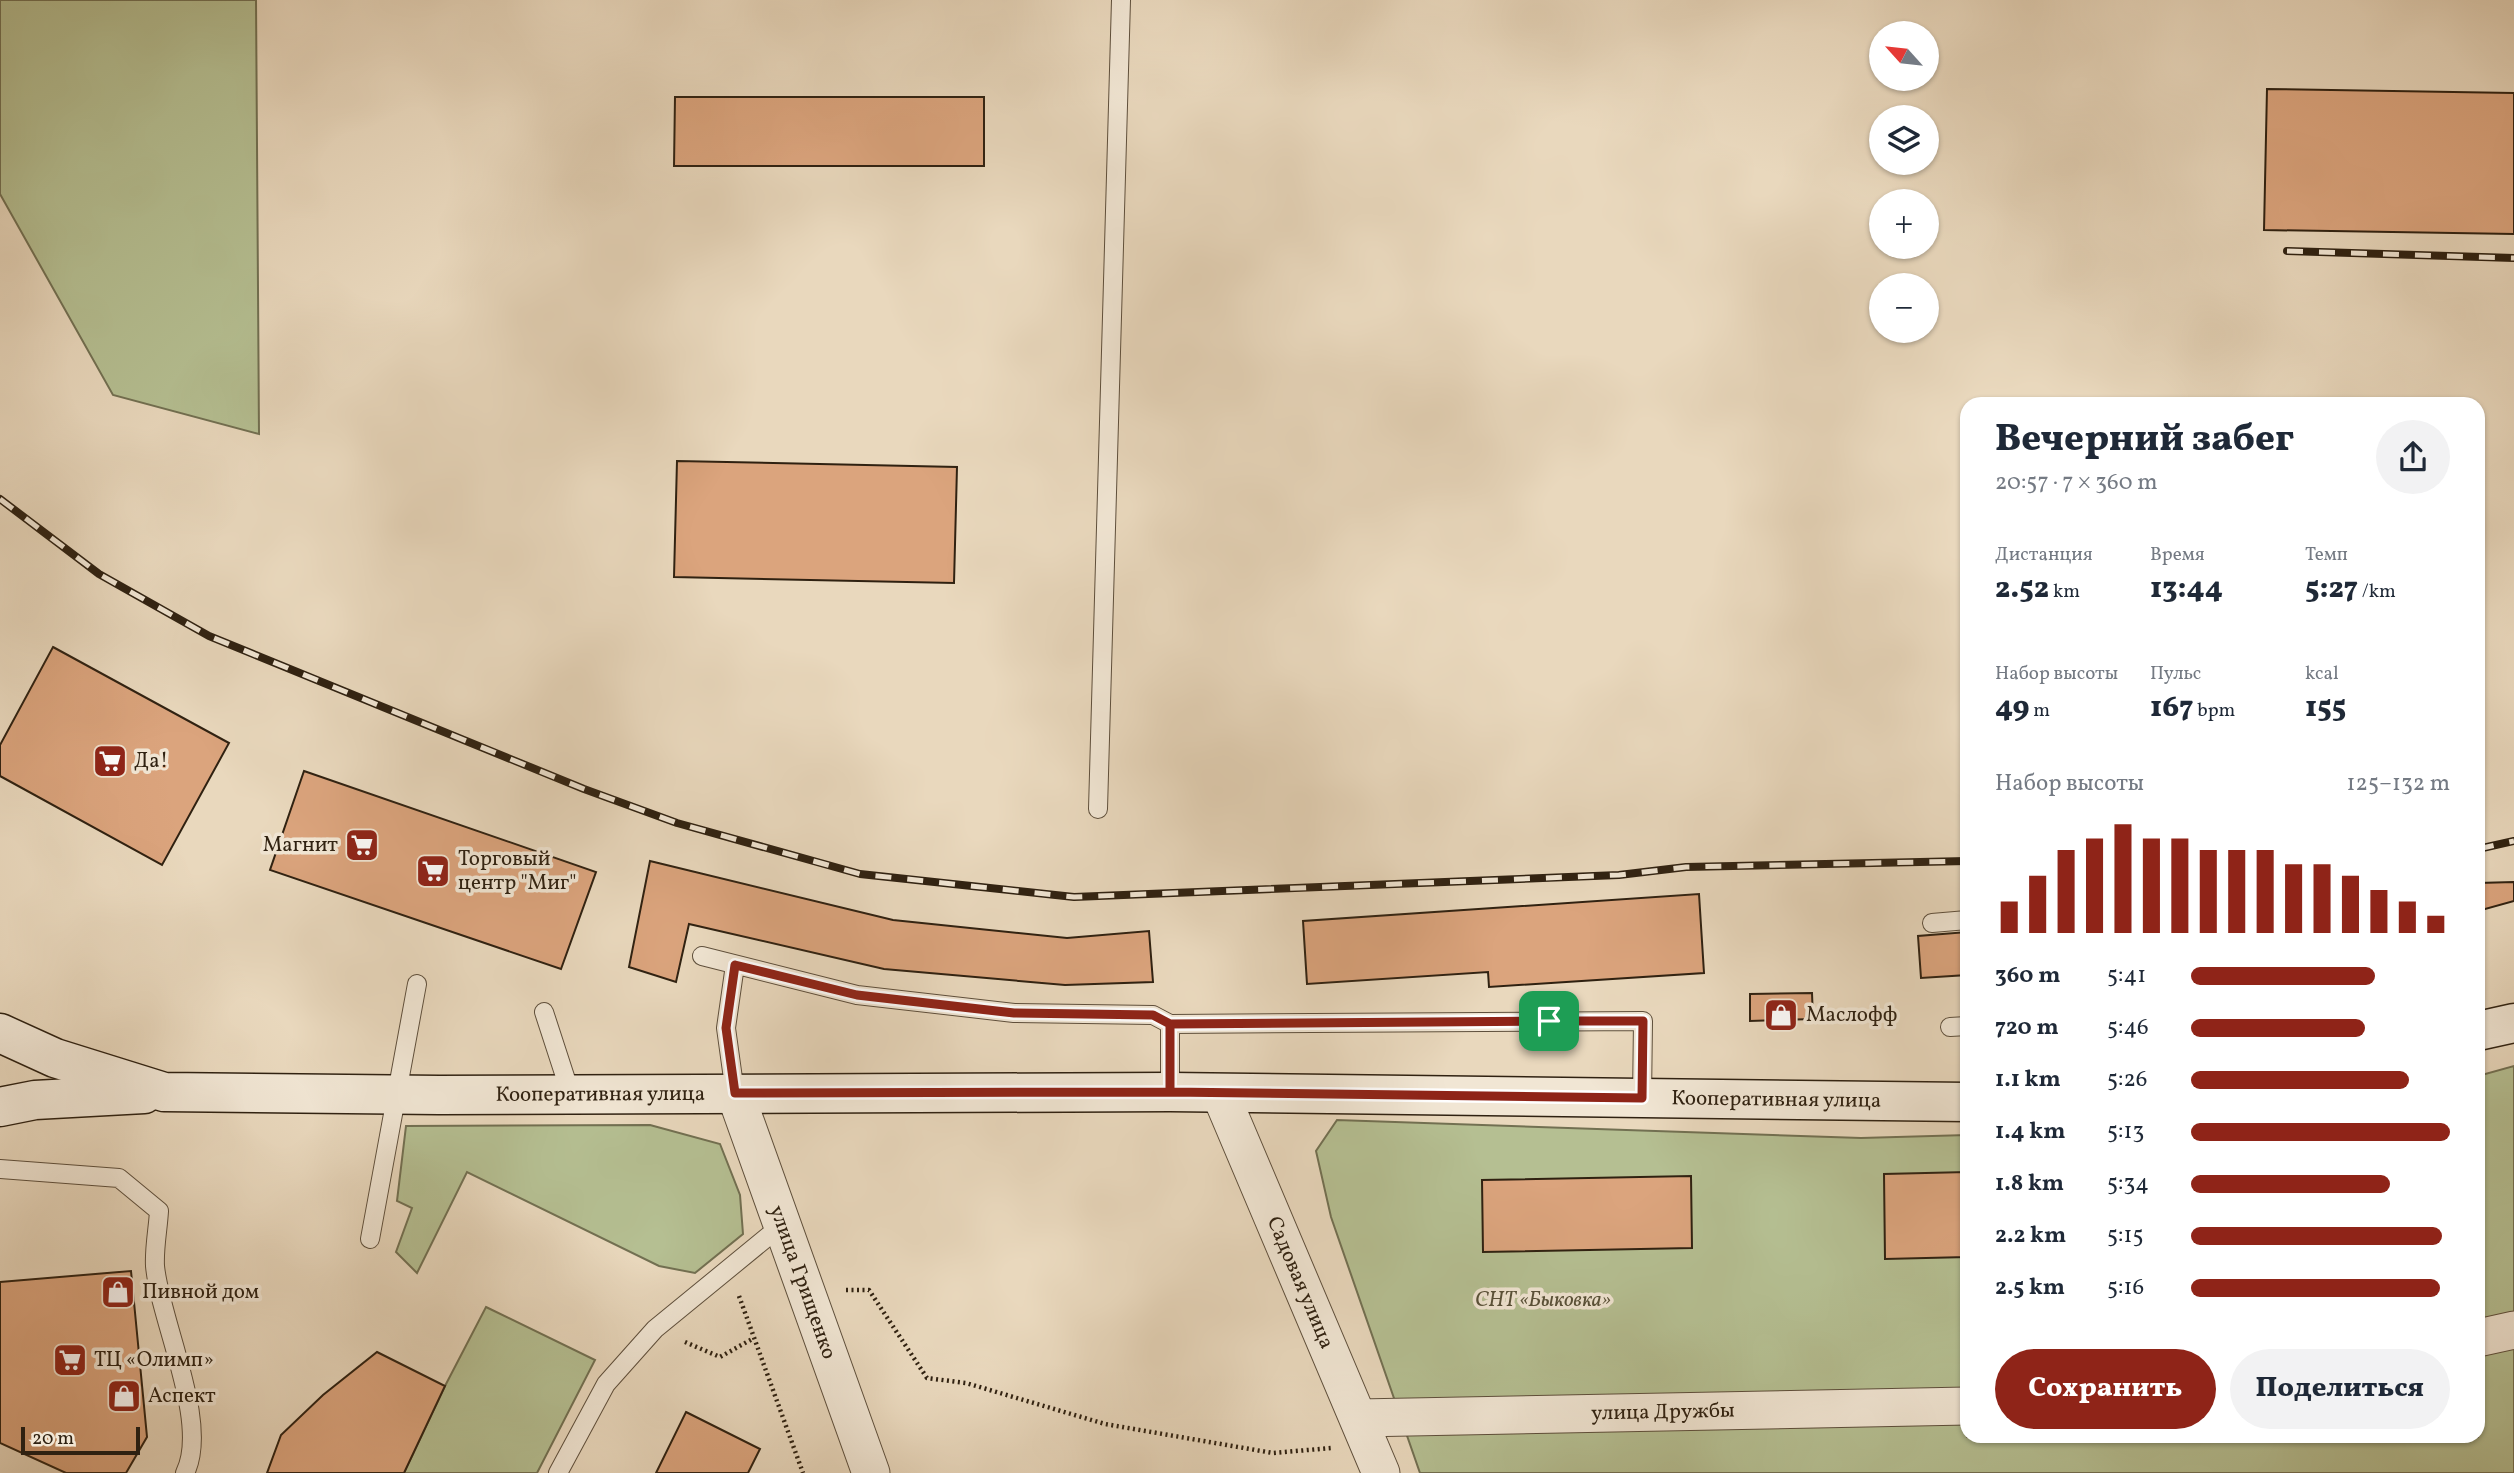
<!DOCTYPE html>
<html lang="ru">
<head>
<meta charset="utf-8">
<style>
  body { margin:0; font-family:Vollkorn,serif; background:#f2f2f3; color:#1f2937; height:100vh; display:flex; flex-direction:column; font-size:26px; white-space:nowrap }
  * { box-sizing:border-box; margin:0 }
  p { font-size:23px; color:#747a83 }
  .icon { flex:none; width:38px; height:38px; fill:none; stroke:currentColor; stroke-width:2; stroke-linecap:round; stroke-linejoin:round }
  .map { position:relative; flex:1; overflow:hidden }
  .side { position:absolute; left:1960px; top:397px; width:525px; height:1046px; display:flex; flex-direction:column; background:#fff; border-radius:21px; box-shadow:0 2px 5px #0004 }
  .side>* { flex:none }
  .needle { width:46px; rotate:297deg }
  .tools { position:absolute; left:1869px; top:21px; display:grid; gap:14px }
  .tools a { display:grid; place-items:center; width:70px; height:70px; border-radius:50%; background:#fff; box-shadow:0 2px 5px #0004; font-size:35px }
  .scale { position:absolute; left:21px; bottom:18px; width:119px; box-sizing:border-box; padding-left:7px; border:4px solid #2f2111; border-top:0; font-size:19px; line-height:24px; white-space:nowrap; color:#2f2111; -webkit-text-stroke:5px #f1e6d4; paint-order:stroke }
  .pin { position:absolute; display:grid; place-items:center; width:60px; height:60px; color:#fff; margin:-30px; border-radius:14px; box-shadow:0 4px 10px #0006 }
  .round { display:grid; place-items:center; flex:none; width:74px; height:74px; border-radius:37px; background:#f2f2f3 }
  .head { display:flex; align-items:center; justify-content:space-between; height:119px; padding:0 35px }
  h1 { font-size:38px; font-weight:800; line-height:52px }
  .stats { display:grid; grid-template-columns:repeat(3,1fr); gap:10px; height:119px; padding:7px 35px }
  .stats div { display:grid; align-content:center }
  .stats b { font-size:30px; font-weight:800 }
  .stats small { font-size:19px; font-weight:400 }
  .stats p { font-size:19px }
  .chart { height:196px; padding:14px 35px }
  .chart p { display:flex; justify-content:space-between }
  .chart svg { width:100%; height:126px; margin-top:7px; stroke:#8f2418; stroke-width:6 }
  .primary-button { display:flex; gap:14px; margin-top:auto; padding:14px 35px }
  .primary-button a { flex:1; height:80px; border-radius:42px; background:#8f2418; color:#fff; font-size:28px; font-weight:800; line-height:80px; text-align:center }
  .primary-button a+a { background:#f2f2f3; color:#1f2937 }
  ul { padding:0 35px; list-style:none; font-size:23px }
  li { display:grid; grid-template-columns:112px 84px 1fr; align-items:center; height:52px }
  li i { height:18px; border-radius:9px; background:#8f2418 }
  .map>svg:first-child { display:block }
  .green { fill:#b5bf92; stroke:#727052; stroke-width:2 }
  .building { fill:#dba47d; stroke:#2f2111; stroke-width:2 }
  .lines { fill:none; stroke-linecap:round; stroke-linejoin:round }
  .lane-casing { stroke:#5e4f3c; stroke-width:20 }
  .street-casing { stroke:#5e4f3c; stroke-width:39 }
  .secondary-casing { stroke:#2f2111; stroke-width:41 }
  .path { stroke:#2f2111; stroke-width:4.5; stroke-dasharray:2 3.5; stroke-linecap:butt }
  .lane { stroke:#f1e6d4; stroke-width:18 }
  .street { stroke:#f1e6d4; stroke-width:37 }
  .secondary { stroke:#f1e6d4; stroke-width:38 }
  .rail-casing { stroke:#2f2111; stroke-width:8 }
  .rail { stroke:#f1e6d4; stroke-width:5; stroke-dasharray:16; stroke-linecap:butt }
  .route-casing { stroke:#fff; stroke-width:14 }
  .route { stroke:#8f2418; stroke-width:9 }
  .labels { text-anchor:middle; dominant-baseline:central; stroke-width:7; stroke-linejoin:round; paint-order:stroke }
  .poi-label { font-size:21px; fill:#2f2111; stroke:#f1e6d4; text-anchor:start }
  .street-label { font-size:21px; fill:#2f2111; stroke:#f1e6d4 }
  .park-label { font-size:21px; font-style:italic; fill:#575038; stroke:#f1e6d4 }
</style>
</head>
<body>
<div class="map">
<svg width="2514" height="1473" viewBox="0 0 2514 1473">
  <rect width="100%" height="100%" fill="#e9d8bd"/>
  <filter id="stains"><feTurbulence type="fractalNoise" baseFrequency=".00286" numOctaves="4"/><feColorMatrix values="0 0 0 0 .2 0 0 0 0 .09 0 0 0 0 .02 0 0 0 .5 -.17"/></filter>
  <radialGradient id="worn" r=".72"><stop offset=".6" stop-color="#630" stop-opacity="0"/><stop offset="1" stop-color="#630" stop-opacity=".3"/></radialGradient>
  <path class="green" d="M 0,0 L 256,0 L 259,434 L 113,395 L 0,194 Z
    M 2514,1066 L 2514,1473 L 1420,1473 L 1331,1217 L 1316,1151 L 1337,1120 L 1861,1138 L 1967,1135 L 1967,1437 L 2478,1437 L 2478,1076 Z
    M 650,1125 L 720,1144 L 740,1195 L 743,1234 L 695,1273 L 659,1266 L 467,1172 L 417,1273 L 396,1252 L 412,1208 L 397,1201 L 406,1126 Z
    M 486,1307 L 595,1360 L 537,1473 L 404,1473 L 445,1386 Z"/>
  <path class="building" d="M 2267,89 L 2514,93 L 2514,234 L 2264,230 Z
    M 675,97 L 984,97 L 984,166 L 674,166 Z
    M 677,461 L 957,467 L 954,583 L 674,577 Z
    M 53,647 L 229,743 L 162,865 L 0,776 L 0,745 Z
    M 304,771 L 596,872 L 561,969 L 270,870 Z
    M 650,861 L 893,920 L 1067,938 L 1149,931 L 1153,982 L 1065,985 L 884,969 L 689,924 L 676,982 L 629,967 Z
    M 2514,882 L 2514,901 L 2478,911 L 2478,883 Z
    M 1699,894 L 1704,973 L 1489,987 L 1488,972 L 1307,984 L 1303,921 Z
    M 1967,932 L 1967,975 L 1921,978 L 1918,936 Z
    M 1812,993 L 1813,1019 L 1750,1021 L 1750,994 Z
    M 1967,1172 L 1967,1257 L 1885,1259 L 1884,1174 Z
    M 1691,1176 L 1692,1248 L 1483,1252 L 1482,1180 Z
    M 131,1271 L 147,1437 L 126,1473 L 66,1473 L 0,1443 L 0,1282 Z
    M 377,1352 L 445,1386 L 404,1473 L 267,1473 L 281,1435 L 323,1395 Z
    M 686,1412 L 760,1449 L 748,1473 L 656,1473 Z"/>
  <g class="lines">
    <g class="lane-casing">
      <path id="lane" d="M 1098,809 L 1121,0
        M 1932,923 L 1967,920
        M 702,956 L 857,995 L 1014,1013 L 1153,1015 L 1170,1024 L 1643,1021 L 1642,1099
        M 735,965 L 726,1028 L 735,1093
        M 544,1012 L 571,1095
        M 1950,1027 L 1967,1026
        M 1170,1092 L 1170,1024
        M 0,1169 L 119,1178 L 159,1211 C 158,1229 154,1248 155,1266 C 160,1321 210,1423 185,1473
        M 370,1239 L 417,984
        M 558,1473 L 606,1384 L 655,1329 L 782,1225"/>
    </g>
    <g class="street-casing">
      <g id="street">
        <path id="s1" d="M 735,1093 L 871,1473"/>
        <path id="s2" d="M 1220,1093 L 1381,1473"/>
        <path d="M 2478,1338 L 2514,1330"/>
        <path id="s3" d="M 1359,1418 L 1967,1406"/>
      </g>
    </g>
    <g class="secondary-casing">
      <g id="secondary">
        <path d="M 2478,1031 L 2514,1023"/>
        <path id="s4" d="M 0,1033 L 55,1058 L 164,1092 L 439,1095 L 1170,1092 L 1967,1102"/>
        <path d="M 0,1107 L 35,1100 L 144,1094"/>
      </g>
    </g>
    <path class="path" d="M 846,1290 L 869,1290 L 927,1378 L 966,1383 L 1105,1424 L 1273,1453 L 1331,1448
      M 739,1296 L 803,1473
      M 685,1342 L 720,1357 L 754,1338"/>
    <use href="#lane" class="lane"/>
    <use href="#street" class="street"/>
    <use href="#secondary" class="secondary"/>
    <g class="rail-casing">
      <path id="rail" d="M 2287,251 L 2514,258
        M 0,499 L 99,574 L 209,636 L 584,789 L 677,823 L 860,874 L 1074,897 L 1619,875 L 1686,867 L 1967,861
        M 2478,849 L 2514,841"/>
    </g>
    <use href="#rail" class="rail"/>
  </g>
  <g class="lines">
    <g class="route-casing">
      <path id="route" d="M 1549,1021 L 1170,1024 L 1170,1092 L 735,1093 L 726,1028 L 735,965 L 857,995 L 1014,1013 L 1153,1015 L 1170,1024 L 1170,1092 L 1642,1098 L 1643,1021 L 1549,1021"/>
    </g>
    <use href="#route" class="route"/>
  </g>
  <defs>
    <g id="supermarket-square" transform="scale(1.75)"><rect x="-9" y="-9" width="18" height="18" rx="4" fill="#8f2418" stroke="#f1e6d4"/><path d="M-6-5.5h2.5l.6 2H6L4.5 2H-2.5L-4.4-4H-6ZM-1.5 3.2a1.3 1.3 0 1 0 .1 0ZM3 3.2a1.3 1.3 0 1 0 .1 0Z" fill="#fff"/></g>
    <g id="shop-square" transform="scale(1.75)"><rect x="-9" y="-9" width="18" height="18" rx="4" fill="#8f2418" stroke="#f1e6d4"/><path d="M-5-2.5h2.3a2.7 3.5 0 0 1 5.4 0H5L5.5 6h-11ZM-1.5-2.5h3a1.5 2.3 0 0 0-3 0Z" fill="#fff"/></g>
  </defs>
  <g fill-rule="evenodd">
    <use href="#supermarket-square" x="110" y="761"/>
    <use href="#supermarket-square" x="362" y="845"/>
    <use href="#supermarket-square" x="433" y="871"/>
    <use href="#shop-square" x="1781" y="1015"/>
    <use href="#shop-square" x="118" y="1292"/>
    <use href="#supermarket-square" x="70" y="1360"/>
    <use href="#shop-square" x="124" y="1396"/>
  </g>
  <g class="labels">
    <g class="poi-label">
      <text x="134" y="761">Да!</text>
      <text x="338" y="845" text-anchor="end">Магнит</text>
      <text x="458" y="859">Торговый<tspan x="458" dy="24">центр "Миг"</tspan></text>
      <text x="1806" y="1015">Маслофф</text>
      <text x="142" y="1292">Пивной дом</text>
      <text x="94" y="1360">ТЦ «Олимп»</text>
      <text x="148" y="1396">Аспект</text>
    </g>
    <g class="street-label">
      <text stroke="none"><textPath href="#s4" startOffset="611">Кооперативная улица</textPath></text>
      <text stroke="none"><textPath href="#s4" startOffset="1787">Кооперативная улица</textPath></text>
      <text stroke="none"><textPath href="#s1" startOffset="201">улица Грищенко</textPath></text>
      <text stroke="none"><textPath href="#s2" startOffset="206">Садовая улица</textPath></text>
      <text stroke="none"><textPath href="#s3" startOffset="304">улица Дружбы</textPath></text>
    </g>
    <g class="park-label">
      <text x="1543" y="1300">СНТ «Быковка»</text>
    </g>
  </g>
  <rect width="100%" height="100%" filter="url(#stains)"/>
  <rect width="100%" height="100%" fill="url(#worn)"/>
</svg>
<div class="tools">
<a><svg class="needle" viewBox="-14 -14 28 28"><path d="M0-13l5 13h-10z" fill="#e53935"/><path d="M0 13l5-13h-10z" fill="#747a83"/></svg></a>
<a><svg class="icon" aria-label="layers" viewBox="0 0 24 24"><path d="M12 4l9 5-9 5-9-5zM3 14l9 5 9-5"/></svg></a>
<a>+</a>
<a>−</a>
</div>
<div class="scale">20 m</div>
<div class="pin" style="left:1549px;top:1021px;background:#1e9e55"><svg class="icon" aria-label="arrive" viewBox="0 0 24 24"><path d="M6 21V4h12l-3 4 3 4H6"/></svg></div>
<section class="side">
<div class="head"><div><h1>Вечерний забег</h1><p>20:57 · 7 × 360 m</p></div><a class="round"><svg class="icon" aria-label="share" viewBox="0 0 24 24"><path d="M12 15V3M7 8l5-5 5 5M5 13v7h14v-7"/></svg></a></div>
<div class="stats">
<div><p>Дистанция</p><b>2.52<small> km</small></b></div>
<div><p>Время</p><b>13:44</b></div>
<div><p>Темп</p><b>5:27<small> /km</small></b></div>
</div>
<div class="stats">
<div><p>Набор высоты</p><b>49<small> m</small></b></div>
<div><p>Пульс</p><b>167<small> bpm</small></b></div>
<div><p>kcal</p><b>155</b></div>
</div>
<div class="chart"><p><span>Набор высоты</span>125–132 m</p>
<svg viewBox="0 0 160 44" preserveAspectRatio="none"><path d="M5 44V33M15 44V24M25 44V15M35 44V11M45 44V6M55 44V11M65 44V11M75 44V15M85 44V15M95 44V15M105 44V20M115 44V20M125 44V24M135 44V29M145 44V33M155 44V38"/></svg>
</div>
<ul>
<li><b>360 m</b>5:41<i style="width:71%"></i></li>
<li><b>720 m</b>5:46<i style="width:67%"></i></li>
<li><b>1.1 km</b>5:26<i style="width:84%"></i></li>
<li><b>1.4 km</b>5:13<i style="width:100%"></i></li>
<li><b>1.8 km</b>5:34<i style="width:77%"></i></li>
<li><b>2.2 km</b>5:15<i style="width:97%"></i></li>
<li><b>2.5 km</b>5:16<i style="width:96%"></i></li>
</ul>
<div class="primary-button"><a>Сохранить</a><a>Поделиться</a></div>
</section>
</div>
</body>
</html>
